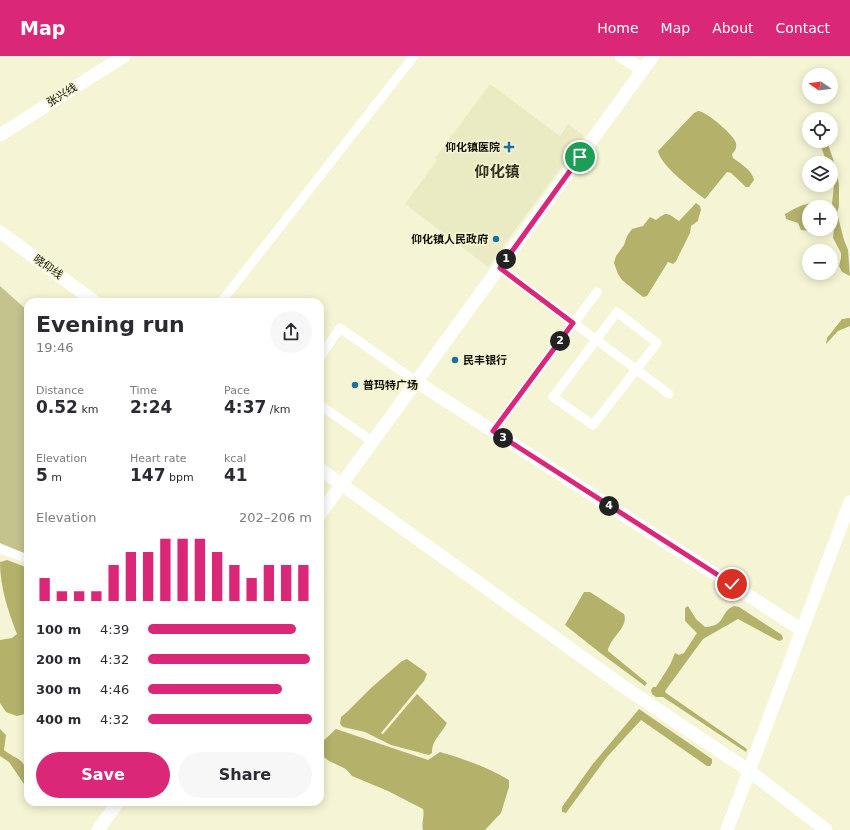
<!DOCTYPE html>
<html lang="en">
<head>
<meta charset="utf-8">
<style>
  body { margin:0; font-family:"DejaVu Sans","Noto Sans SC",sans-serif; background:#f7f7f7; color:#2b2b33; height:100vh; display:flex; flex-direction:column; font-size:15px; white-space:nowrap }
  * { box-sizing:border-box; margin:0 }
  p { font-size:13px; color:#7c7c81 }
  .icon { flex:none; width:22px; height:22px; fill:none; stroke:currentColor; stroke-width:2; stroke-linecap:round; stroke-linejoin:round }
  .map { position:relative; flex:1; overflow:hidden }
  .details { position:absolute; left:24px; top:242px; width:300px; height:508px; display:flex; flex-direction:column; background:#fff; border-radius:12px; box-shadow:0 2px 10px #0003 }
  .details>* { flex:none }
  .needle { width:26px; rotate:283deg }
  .fabs { position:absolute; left:802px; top:12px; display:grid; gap:8px }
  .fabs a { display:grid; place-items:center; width:36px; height:36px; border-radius:50%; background:#fff; box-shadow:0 2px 10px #0003; font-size:20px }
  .pin { position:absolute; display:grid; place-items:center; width:34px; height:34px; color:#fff; margin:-17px; border:2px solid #fff; border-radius:50%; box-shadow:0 1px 4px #0007 }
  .km { position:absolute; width:20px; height:20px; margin:-10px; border-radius:50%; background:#222; color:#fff; font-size:11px; line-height:20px; text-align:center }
  .round { display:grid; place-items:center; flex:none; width:42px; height:42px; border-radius:21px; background:#f7f7f7 }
  .head { display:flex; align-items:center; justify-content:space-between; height:68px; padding:0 12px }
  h1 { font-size:22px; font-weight:600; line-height:30px }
  .metrics { display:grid; grid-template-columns:repeat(3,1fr); gap:6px; height:68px; padding:4px 12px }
  .metrics div { display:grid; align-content:center }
  .metrics b { font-size:17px; font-weight:600 }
  .metrics small { font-size:11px; font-weight:400 }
  .metrics p { font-size:11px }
  .chart { height:112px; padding:8px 12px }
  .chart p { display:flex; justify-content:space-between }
  .chart svg { width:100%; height:72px; margin-top:4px; stroke:#db2777; stroke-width:6 }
  .action { display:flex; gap:8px; margin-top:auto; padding:8px 12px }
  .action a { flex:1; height:46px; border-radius:24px; background:#db2777; color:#fff; font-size:16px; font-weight:600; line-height:46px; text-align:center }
  .action a+a { background:#f7f7f7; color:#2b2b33 }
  ul { padding:0 12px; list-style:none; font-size:13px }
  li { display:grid; grid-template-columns:64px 48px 1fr; align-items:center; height:30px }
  li i { height:10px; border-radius:5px; background:#db2777 }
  header { display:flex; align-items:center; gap:24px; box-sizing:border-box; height:56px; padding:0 20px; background:#db2777; color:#fff }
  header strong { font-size:19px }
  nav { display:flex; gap:22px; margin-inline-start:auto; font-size:14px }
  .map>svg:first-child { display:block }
  .built { fill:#ebebc3 }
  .green { fill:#c4c38e }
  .water { fill:#b3b16a }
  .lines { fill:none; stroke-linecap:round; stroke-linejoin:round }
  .street { stroke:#fff; stroke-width:9 }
  .secondary { stroke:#fff; stroke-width:13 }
  .route-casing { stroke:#fff; stroke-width:8 }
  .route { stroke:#db2777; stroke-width:5 }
  .poi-dot { fill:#1d71a2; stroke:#f5f5d5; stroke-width:1.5 }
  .labels { text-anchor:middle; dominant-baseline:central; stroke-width:3; stroke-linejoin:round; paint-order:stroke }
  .street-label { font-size:11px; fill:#111106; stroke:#f5f5d5 }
  .poi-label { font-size:11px; font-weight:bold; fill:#111106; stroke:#f5f5d5; text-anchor:end }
  .district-label { font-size:15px; font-weight:bold; fill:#343319; stroke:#f5f5d5 }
</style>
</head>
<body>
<header>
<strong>Map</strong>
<nav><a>Home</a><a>Map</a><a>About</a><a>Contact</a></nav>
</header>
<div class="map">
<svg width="850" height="774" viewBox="0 0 850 774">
  <rect width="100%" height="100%" fill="#f5f5d5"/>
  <path class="built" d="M 490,28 L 560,80 L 568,68 L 584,80 L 488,211 L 405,148 L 437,104 L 435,102 Z"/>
  <path class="green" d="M 0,230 L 28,255 L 28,499 L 0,487 Z"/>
  <path class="water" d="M 698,55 C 706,55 734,79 736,87 C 737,92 735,95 732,98 L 733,102 C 741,108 752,114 754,124 L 749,131 L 746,131 L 731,117 L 727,116 L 705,143 C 693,134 660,109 658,95 L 694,57 Z
    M 819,85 L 827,85 L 836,112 L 839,129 L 839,150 L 837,157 L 844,184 L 848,194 L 850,220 L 842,216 L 839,210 L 841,202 L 841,197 L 833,182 L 834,173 L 831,164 L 831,151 L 829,151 L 832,148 L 834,129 L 831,120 L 831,107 L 827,107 Z
    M 696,147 L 700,150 L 701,154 L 699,160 L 698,165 L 691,170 L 690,177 L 676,205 L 673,208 L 668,206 L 647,240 L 643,241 L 622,224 L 618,218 L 614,207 L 616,200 L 624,189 L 627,180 L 632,173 L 643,170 L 650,161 L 656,164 C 668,154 668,158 679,165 Z
    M 813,147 L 819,151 L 809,151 L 809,173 L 811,173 L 811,175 L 801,174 L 798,167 L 786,163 L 785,158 C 794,153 802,148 813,147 Z
    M 850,262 L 850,270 L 838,275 L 826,288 L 827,282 L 842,263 Z
    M 7,504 L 28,512 L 28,656 L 25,658 L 17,660 L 6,656 L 0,647 L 0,584 L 12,582 L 17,578 C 8,555 0,531 0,506 Z
    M 584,536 L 590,536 L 624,558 C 629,572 609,582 608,595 L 647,627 L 645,630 L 599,596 L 565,569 Z
    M 688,550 L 696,563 L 705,571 C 727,570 719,556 734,550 L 739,551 L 782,579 L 783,583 L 780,585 L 777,584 L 738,563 L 703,583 L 665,635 L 666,637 L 747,693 L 746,696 L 663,641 L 656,641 L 652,638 L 651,634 L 653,631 L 656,631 L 670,609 L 675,597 L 679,599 L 684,597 L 697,577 L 685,565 L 685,552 Z
    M 407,603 L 424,615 L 427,618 L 424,625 L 381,677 L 383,678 L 417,638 L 447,667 C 442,677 431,685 432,697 L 429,699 L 391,689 L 365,676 L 343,671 L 340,668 L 341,661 L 347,656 L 371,632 L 402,605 Z
    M 639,653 L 712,703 L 712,707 L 710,710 L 707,710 L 641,664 L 607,701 L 566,757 L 562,756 L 562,751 L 592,709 Z
    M 0,673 L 6,679 L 4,694 C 10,699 16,701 21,705 C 29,713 28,724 28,734 L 9,706 L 0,700 Z
    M 336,673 L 428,704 L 440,696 C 464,703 487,711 509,724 L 509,731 L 501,757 L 485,774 L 423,774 C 421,767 425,760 423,753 L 388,735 L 352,720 L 346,713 L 329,705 L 320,698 L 320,688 Z"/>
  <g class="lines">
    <path class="street" d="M 500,212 L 669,338
      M 221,246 L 414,0
      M 617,256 L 657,287 L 593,369 L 553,341 Z
      M 320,301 L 340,272 L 417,326
      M 320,349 L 373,386
      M 493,375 L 597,236
      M 0,493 L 28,503"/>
    <path class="secondary" d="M 621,0 L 643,14
      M 0,79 L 124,0
      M 0,176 L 95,246
      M 417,326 L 802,574
      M 320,413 L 624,631 L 748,714 L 826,774
      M 320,458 L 653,0
      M 98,774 L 118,746
      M 727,774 L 850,446"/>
  </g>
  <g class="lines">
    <g class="route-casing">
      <path id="route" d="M 580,101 L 500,212 L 573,267 L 493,375 L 732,528"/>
    </g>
    <use href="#route" class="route"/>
  </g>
  <g class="poi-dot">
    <path d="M507 85h4v4h4v4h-4v4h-4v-4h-4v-4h4z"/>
    <circle cx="496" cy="183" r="4"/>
    <circle cx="455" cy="304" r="4"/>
    <circle cx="355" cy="329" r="4"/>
  </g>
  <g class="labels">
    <g class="street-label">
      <text transform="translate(62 39) rotate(-32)">张兴线</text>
      <text transform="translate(48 211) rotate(36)">晓仰线</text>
    </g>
    <g class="poi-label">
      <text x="500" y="91">仰化镇医院</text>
      <text x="488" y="183">仰化镇人民政府</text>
      <text x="463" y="304" text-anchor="start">民丰银行</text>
      <text x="363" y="329" text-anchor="start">普玛特广场</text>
    </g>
    <g class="district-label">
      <text x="497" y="116">仰化镇</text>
    </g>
  </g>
</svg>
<div class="fabs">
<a><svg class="needle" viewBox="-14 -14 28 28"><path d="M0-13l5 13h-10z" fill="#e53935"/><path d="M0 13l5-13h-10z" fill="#7c7c81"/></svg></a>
<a><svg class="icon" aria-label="locate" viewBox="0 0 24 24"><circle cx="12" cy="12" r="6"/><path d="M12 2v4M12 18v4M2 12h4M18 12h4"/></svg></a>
<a><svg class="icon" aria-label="layers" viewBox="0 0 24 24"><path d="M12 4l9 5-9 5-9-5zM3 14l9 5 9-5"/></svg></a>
<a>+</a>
<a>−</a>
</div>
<div class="pin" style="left:580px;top:101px;background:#1e9e55"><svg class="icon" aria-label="arrive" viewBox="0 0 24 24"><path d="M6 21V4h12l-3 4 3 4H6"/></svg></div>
<div class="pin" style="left:732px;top:528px;background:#d93025"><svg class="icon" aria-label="check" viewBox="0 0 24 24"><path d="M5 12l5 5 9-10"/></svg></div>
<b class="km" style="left:506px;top:203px">1</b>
<b class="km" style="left:560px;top:285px">2</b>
<b class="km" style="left:503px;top:382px">3</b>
<b class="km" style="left:609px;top:450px">4</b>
<section class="details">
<div class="head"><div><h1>Evening run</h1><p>19:46</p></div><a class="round"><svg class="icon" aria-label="share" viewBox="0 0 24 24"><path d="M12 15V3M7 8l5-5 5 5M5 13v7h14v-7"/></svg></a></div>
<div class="metrics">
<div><p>Distance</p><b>0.52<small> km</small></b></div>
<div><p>Time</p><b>2:24</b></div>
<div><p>Pace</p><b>4:37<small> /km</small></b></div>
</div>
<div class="metrics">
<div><p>Elevation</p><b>5<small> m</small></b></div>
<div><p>Heart rate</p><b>147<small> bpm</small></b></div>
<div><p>kcal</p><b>41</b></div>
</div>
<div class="chart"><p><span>Elevation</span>202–206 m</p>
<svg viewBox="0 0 160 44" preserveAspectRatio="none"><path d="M5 44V30M15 44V38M25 44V38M35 44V38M45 44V22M55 44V14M65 44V14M75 44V6M85 44V6M95 44V6M105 44V14M115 44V22M125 44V30M135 44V22M145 44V22M155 44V22"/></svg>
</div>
<ul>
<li><b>100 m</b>4:39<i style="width:90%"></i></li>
<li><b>200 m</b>4:32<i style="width:99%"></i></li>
<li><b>300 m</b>4:46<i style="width:82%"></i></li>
<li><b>400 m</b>4:32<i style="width:100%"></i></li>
</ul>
<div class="action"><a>Save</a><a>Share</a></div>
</section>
</div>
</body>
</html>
